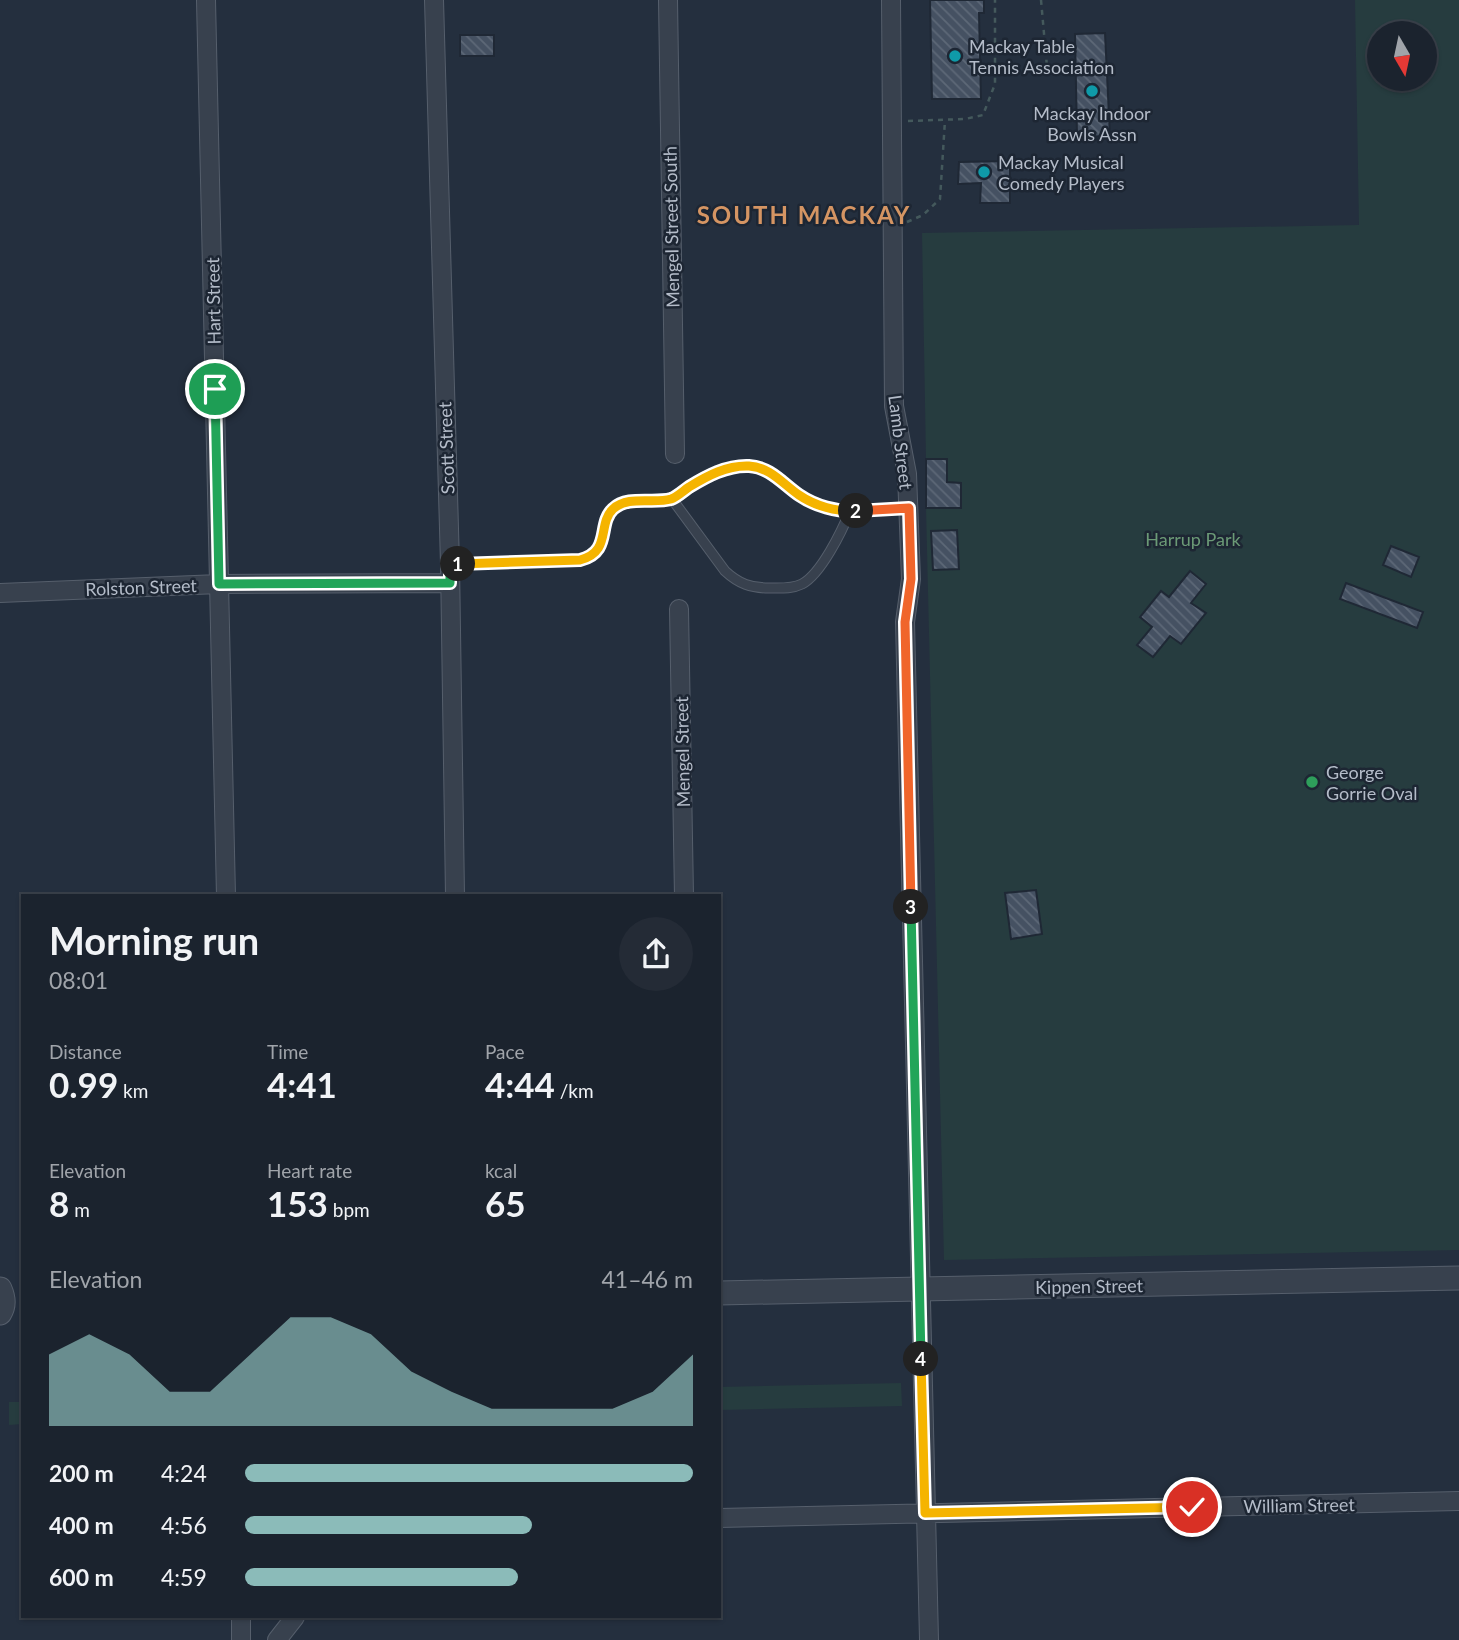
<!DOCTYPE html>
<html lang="en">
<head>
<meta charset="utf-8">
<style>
  body { margin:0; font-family:Lato,sans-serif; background:#242b36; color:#f1f3f6; height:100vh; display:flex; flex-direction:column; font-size:26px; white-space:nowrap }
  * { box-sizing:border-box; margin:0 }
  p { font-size:23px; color:#a0a4aa }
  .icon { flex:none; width:38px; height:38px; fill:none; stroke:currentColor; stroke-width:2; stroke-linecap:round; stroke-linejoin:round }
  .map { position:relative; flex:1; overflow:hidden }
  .details { position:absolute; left:21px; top:894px; width:700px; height:724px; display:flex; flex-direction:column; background:#1b232e; border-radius:0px; box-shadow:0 2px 5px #0004,0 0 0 2px #39404a }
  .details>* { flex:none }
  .needle { width:46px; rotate:171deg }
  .controls { position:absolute; left:1367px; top:21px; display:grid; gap:14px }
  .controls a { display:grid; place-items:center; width:70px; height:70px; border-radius:50%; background:#1b232e; box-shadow:0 2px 5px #0004,0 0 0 2px #39404a; font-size:35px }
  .pin { position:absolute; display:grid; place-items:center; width:60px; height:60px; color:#fff; margin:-30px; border:4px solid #fff; border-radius:50%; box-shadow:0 2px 7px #0007 }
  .km { position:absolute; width:35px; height:35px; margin:-18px; border-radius:50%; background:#222; color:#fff; font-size:19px; line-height:35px; text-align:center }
  .round { display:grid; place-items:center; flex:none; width:74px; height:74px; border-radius:37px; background:#242b36 }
  .head { display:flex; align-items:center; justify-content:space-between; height:119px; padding:0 28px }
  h1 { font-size:38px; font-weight:700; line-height:52px }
  .metrics { display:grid; grid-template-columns:repeat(3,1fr); gap:10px; height:119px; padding:7px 28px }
  .metrics div { display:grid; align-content:center }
  .metrics b { font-size:35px; font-weight:700 }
  .metrics small { font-size:19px; font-weight:400 }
  .metrics p { font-size:19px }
  .chart { height:196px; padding:14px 28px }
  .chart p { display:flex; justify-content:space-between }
  .chart svg { width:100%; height:126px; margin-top:7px; fill:#8bbbb9; opacity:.7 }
  ul { padding:0 28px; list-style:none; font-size:23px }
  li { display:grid; grid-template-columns:112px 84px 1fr; align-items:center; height:52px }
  li i { height:18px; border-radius:9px; background:#8bbbb9 }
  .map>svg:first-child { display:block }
  .park { fill:#263c3f; fill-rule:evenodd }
  .building { fill:url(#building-back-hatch); stroke:#1f2835; stroke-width:2 }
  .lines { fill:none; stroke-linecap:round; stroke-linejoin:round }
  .service-casing { stroke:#565f6c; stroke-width:11 }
  .minor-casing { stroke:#565f6c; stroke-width:20 }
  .tertiary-casing { stroke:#565f6c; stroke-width:25 }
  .path { stroke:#44595c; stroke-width:2.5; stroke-dasharray:5 5; stroke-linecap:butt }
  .service { stroke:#38414e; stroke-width:9 }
  .minor { stroke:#38414e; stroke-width:18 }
  .tertiary { stroke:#38414e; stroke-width:23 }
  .split-1-casing { stroke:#fff; stroke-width:14 }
  .split-2-casing { stroke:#fff; stroke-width:14 }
  .split-3-casing { stroke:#fff; stroke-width:14 }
  .split-4-casing { stroke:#fff; stroke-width:14 }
  .split-5-casing { stroke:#fff; stroke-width:14 }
  .split-1 { stroke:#22a559; stroke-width:9 }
  .split-2 { stroke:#f5b400; stroke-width:9 }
  .split-3 { stroke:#f0652b; stroke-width:9 }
  .split-4 { stroke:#22a559; stroke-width:9 }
  .split-5 { stroke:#f5b400; stroke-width:9 }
  .culture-dot { fill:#0f9aa8; stroke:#1d2633; stroke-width:2.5 }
  .leisure-dot { fill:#2e9e5b; stroke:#1d2633; stroke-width:2.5 }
  .labels { text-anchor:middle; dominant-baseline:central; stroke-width:5; stroke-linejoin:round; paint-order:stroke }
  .poi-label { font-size:18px; fill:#b4bcc9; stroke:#1d2633; text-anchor:start }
  .street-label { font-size:18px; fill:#b4bcc9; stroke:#1d2633 }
  .park-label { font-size:18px; fill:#6b9a76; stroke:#1d2633 }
  .district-label { font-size:24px; font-weight:bold; letter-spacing:2px; fill:#d59563; stroke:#1d2633 }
</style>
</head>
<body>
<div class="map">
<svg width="1459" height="1640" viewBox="0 0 1459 1640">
  <defs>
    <pattern id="building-back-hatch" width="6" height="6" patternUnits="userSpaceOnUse" patternTransform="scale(1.75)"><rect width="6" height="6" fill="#455162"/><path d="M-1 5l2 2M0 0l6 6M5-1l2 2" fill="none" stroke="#5d6877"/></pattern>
  </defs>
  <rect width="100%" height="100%" fill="#242f3e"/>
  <path class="park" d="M 1355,0 L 1459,0 L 1459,1250 L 944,1260 L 926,508 L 926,459 L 922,233 L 1359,225 ZM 1379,33 L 1424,33 L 1424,79 L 1379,79 Z
    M 901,1383 L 902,1406 L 719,1410 L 719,1387 Z
    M 9,1402 L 23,1402 L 23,1424 L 9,1425 Z"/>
  <path class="building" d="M 930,0 L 984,0 L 984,13 L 979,13 L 981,99 L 932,99 Z
    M 1105,33 L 1110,136 L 1077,137 L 1075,34 Z
    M 460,35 L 494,35 L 494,56 L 460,56 Z
    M 1010,161 L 1010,203 L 980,203 L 981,183 L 958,184 L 959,162 Z
    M 926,459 L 947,459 L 947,482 L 961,483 L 961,508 L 926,508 Z
    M 957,530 L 959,569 L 933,570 L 931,531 Z
    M 1391,546 L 1419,557 L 1411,577 L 1383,565 Z
    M 1190,571 L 1206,584 L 1191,603 L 1206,613 L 1181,644 L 1170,636 L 1153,657 L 1137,645 L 1152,627 L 1140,617 L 1161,591 L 1169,597 Z
    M 1346,583 L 1423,612 L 1417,628 L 1340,599 Z
    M 1036,890 L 1042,934 L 1011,939 L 1005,893 Z"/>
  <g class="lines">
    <g class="service-casing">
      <path id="service" d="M 850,511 C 842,531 821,574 802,584 C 792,589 780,588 769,588 C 751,588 739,584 725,571 L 672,499 C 701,478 740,452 774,476 C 789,486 801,499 818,505 C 847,515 879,509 909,507
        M 450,564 L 580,560 C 613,552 596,517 618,506 C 631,499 657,500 672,499"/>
    </g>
    <g class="minor-casing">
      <path id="minor" d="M 206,0 L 226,896
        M 434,0 L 450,564 L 455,896
        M 668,0 L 675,454
        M 891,0 L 894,406 L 907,474 L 911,579 L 905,622 L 929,1640
        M 0,593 L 219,584 L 450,583
        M 679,609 L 684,896
        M 719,1518 L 1459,1501
        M 241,1617 L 241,1640
        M 277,1640 L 295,1617"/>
    </g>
    <g class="tertiary-casing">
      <path id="tertiary" d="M 0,1289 C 4,1298 5,1305 0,1313
        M 719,1293 L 1459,1278"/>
    </g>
    <path class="path" d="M 1041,0 L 1047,67
      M 908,121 L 965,119 L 983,115 L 995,84 L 995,0
      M 907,222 L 923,215 L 940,199 L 945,120"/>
    <use href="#service" class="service"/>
    <use href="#minor" class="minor"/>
    <use href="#tertiary" class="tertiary"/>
  </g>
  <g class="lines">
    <g class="split-1-casing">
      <path id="split-1" d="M 215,389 L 219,584 L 450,583 L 450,564 L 458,564"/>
    </g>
    <g class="split-2-casing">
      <path id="split-2" d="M 458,564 L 580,560 C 612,552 597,524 613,509 C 628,495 653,504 671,499 C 677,497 683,491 689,487 C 707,476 727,465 749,466 C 770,467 783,484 799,495 C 815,506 837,512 856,511"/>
    </g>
    <g class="split-3-casing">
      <path id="split-3" d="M 856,511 L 909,508 L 911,579 L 905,622 L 911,907"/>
    </g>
    <g class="split-4-casing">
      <path id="split-4" d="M 911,907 L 921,1359"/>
    </g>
    <g class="split-5-casing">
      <path id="split-5" d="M 921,1359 L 925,1513 L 1192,1507"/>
    </g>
    <use href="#split-1" class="split-1"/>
    <use href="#split-2" class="split-2"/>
    <use href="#split-3" class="split-3"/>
    <use href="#split-4" class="split-4"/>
    <use href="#split-5" class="split-5"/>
  </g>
  <g class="culture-dot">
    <circle cx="955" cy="56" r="7"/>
    <circle cx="1092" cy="91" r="7"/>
    <circle cx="984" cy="172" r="7"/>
  </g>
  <circle class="leisure-dot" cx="1312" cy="782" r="7"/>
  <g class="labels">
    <g class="poi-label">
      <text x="969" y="46">Mackay Table<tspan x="969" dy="21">Tennis Association</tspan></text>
      <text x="1092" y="113" text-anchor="middle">Mackay Indoor<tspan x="1092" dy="21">Bowls Assn</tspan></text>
      <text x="998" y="162">Mackay Musical<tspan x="998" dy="21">Comedy Players</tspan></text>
      <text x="1326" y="772">George<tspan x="1326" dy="21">Gorrie Oval</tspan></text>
    </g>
    <g class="street-label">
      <text transform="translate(671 227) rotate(-91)">Mengel Street South</text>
      <text transform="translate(213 301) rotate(-91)">Hart Street</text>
      <text transform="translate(901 442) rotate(83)">Lamb Street</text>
      <text transform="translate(446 448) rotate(-92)">Scott Street</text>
      <text transform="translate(141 587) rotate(-2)">Rolston Street</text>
      <text transform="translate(682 752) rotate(-91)">Mengel Street</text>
      <text transform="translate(1089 1286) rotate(-1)">Kippen Street</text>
      <text transform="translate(1299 1505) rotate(-1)">William Street</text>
    </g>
    <g class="park-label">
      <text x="1193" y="539">Harrup Park</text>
    </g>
    <g class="district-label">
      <text x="804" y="214">SOUTH MACKAY</text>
    </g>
  </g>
</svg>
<div class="controls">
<a><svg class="needle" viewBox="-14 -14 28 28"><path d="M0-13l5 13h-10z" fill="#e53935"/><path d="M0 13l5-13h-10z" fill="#a0a4aa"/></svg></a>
</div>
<div class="pin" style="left:215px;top:389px;background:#1e9e55"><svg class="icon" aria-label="arrive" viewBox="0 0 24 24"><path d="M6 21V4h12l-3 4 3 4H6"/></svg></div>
<div class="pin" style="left:1192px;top:1507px;background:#d93025"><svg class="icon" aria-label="check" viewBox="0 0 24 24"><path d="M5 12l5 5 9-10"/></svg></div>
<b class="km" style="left:458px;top:564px">1</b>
<b class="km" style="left:856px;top:511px">2</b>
<b class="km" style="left:911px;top:907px">3</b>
<b class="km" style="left:921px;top:1359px">4</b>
<section class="details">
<div class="head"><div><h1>Morning run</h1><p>08:01</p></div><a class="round"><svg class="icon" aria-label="share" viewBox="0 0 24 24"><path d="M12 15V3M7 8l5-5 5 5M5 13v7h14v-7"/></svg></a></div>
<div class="metrics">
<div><p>Distance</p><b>0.99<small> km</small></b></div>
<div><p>Time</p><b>4:41</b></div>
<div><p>Pace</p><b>4:44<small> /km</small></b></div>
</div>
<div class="metrics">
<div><p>Elevation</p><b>8<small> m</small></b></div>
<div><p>Heart rate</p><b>153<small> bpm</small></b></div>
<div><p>kcal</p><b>65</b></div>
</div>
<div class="chart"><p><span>Elevation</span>41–46 m</p>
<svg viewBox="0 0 160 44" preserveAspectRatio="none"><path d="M0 44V19L10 12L20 19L30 32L40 32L50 19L60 6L70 6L80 12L90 25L100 32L110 38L120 38L130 38L140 38L150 32L160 19V44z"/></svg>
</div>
<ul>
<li><b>200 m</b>4:24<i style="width:100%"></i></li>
<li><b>400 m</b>4:56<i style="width:64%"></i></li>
<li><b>600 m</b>4:59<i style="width:61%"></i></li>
</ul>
</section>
</div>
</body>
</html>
